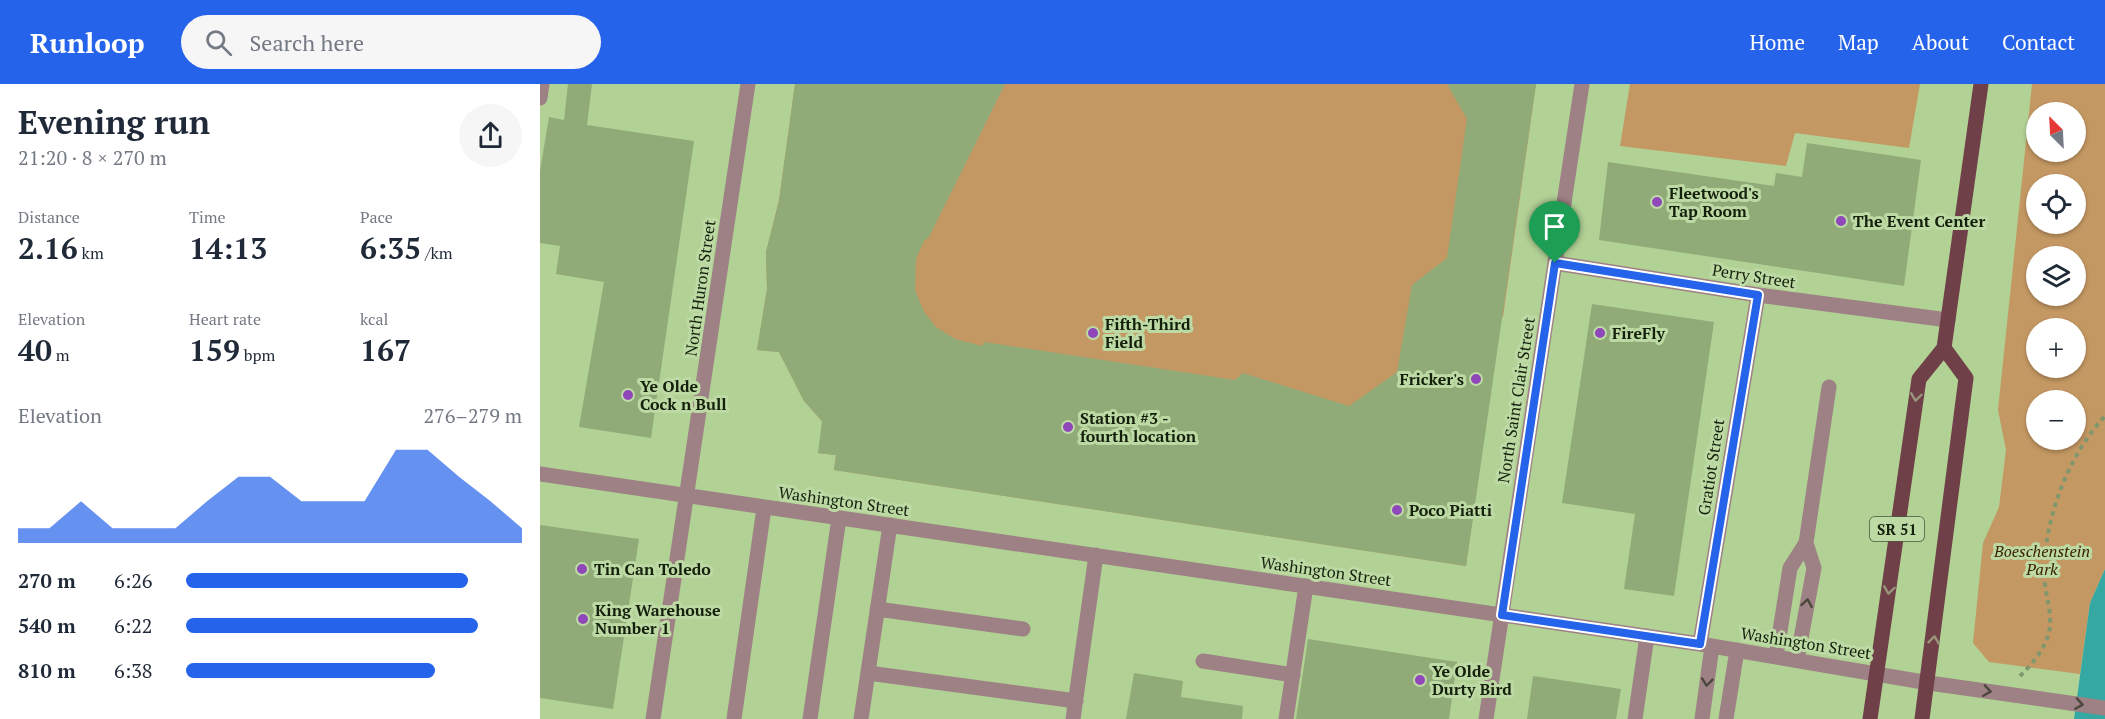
<!DOCTYPE html>
<html lang="en">
<head>
<meta charset="utf-8">
<style>
  body { margin:0; font-family:"PT Serif",serif; background:#f6f6f7; color:#1f2937; height:100vh; display:flex; flex-direction:column; font-size:22px; white-space:nowrap }
  * { box-sizing:border-box; margin:0 }
  p { font-size:20px; color:#747a83 }
  .icon { flex:none; width:33px; height:33px; fill:none; stroke:currentColor; stroke-width:2; stroke-linecap:round; stroke-linejoin:round }
  .map { position:relative; flex:1; overflow:hidden }
  .side { display:flex; flex-direction:column; background:#fff; width:540px }
  .side>* { flex:none }
  .needle { width:39px; rotate:336deg }
  .fabs { position:absolute; left:1486px; top:18px; display:grid; gap:12px }
  .fabs a { display:grid; place-items:center; width:60px; height:60px; border-radius:50%; background:#fff; box-shadow:0 2px 4px #0004; font-size:30px }
  .pin { position:absolute; display:grid; place-items:center; width:51px; height:51px; color:#fff; margin:-62px -26px; border-radius:50% 50% 50% 0; rotate:-45deg; box-shadow:0 0 6px #0007 }
  .pin .icon { rotate:45deg }
  .round { display:grid; place-items:center; flex:none; width:63px; height:63px; border-radius:32px; background:#f6f6f7 }
  .headline { display:flex; align-items:center; justify-content:space-between; height:102px; padding:0 18px }
  h1 { font-size:33px; font-weight:700; line-height:45px }
  .figures { display:grid; grid-template-columns:repeat(3,1fr); gap:9px; height:102px; padding:6px 18px }
  .figures div { display:grid; align-content:center }
  .figures b { font-size:30px; font-weight:700 }
  .figures small { font-size:16px; font-weight:400 }
  .figures p { font-size:16px }
  .chart { height:168px; padding:12px 18px }
  .chart p { display:flex; justify-content:space-between }
  .chart svg { width:100%; height:108px; margin-top:6px; fill:#2563eb; opacity:.7 }
  ul { padding:0 18px; list-style:none; font-size:20px }
  li { display:grid; grid-template-columns:96px 72px 1fr; align-items:center; height:45px }
  li i { height:15px; border-radius:8px; background:#2563eb }
  header { display:flex; align-items:center; gap:36px; box-sizing:border-box; height:84px; padding:0 30px; background:#2563eb; color:#fff }
  header strong { font-size:28px }
  nav { display:flex; gap:33px; margin-inline-start:auto; font-size:21px }
  .search { width:420px; height:54px; background:#f6f6f7; display:flex; align-items:center; gap:15px; box-sizing:border-box; padding:0 21px; border-radius:33px; color:#747a83; font-size:22px }
  main { display:flex; flex:1; min-height:0 }
  .map>svg:first-child { display:block }
  .built { fill:#b1d195; fill-rule:evenodd }
  .green { fill:#c49863; fill-rule:evenodd }
  .water { fill:#36a8a3 }
  .building { fill:#90ab78 }
  .lines { fill:none; stroke-linecap:round; stroke-linejoin:round }
  .path { stroke:#80966d; stroke-width:4; stroke-dasharray:4.5 4.5; stroke-linecap:butt }
  .minor { stroke:#9d8184; stroke-width:15 }
  .major { stroke:#6f4047; stroke-width:15 }
  .oneway { stroke:#9a957b }
  .oneway2 { stroke:#4b473c }
  .route-casing { stroke:#fff; stroke-width:12 }
  .route { stroke:#2563eb; stroke-width:8 }
  .poi-dot { fill:#8f47ba; stroke:#bddaa5; stroke-width:2 }
  .labels { text-anchor:middle; dominant-baseline:central; stroke-width:6; stroke-linejoin:round; paint-order:stroke }
  .shield { fill:#bddaa5; stroke:#47583a; stroke-width:1.5 }
  .shield-label { font-size:15px; font-weight:bold; fill:#15200c }
  .poi-label { font-size:16px; font-weight:bold; fill:#15200c; stroke:#bddaa5; text-anchor:start }
  .street-label { font-size:16px; fill:#15200c; stroke:#bddaa5 }
  .park-label { font-size:16px; font-style:italic; fill:#3c2300; stroke:#bddaa5 }
</style>
</head>
<body>
<header>
<strong>Runloop</strong>
<div class="search"><svg class="icon" aria-label="search" viewBox="0 0 24 24"><circle cx="10" cy="10" r="6"/><path d="M15 15l6 6"/></svg>Search here</div>
<nav><a>Home</a><a>Map</a><a>About</a><a>Contact</a></nav>
</header>
<main>
<section class="side">
<div class="headline"><div><h1>Evening run</h1><p>21:20 · 8 × 270 m</p></div><a class="round"><svg class="icon" aria-label="share" viewBox="0 0 24 24"><path d="M12 15V3M7 8l5-5 5 5M5 13v7h14v-7"/></svg></a></div>
<div class="figures">
<div><p>Distance</p><b>2.16<small> km</small></b></div>
<div><p>Time</p><b>14:13</b></div>
<div><p>Pace</p><b>6:35<small> /km</small></b></div>
</div>
<div class="figures">
<div><p>Elevation</p><b>40<small> m</small></b></div>
<div><p>Heart rate</p><b>159<small> bpm</small></b></div>
<div><p>kcal</p><b>167</b></div>
</div>
<div class="chart"><p><span>Elevation</span>276–279 m</p>
<svg viewBox="0 0 160 44" preserveAspectRatio="none"><path d="M0 44V38L10 38L20 27L30 38L40 38L50 38L60 27L70 17L80 17L90 27L100 27L110 27L120 6L130 6L140 17L150 27L160 38V44z"/></svg>
</div>
<ul>
<li><b>270 m</b>6:26<i style="width:84%"></i></li>
<li><b>540 m</b>6:22<i style="width:87%"></i></li>
<li><b>810 m</b>6:38<i style="width:74%"></i></li>
</ul>
</section>
<div class="map">
<svg width="1565" height="635" viewBox="0 0 1565 635">
  <rect width="100%" height="100%" fill="#bddaa5"/>
  <path class="built" d="M 0,0 L 1565,0 L 1565,485 L 1550,519 L 1534,635 L 0,635 ZM 1497,28 L 1536,28 L 1536,68 L 1497,68 ZM 1497,100 L 1536,100 L 1536,140 L 1497,140 ZM 1497,172 L 1536,172 L 1536,212 L 1497,212 ZM 1497,244 L 1536,244 L 1536,284 L 1497,284 ZM 1497,316 L 1536,316 L 1536,356 L 1497,356 Z"/>
  <path class="green" d="M 255,0 L 996,0 L 963,233 L 890,223 L 942,367 L 926,482 L 294,386 L 296,371 L 278,369 L 295,352 L 264,317 L 239,268 L 217,266 L 227,205 L 226,168 L 239,116 Z
    M 1090,0 L 1380,0 L 1369,64 L 1255,49 L 1246,82 L 1080,62 Z
    M 1492,0 L 1565,0 L 1565,485 L 1550,519 L 1540,590 L 1449,578 L 1433,559 L 1443,459 L 1459,423 L 1466,366 L 1458,326 ZM 1497,28 L 1536,28 L 1536,68 L 1497,68 ZM 1497,100 L 1536,100 L 1536,140 L 1497,140 ZM 1497,172 L 1536,172 L 1536,212 L 1497,212 ZM 1497,244 L 1536,244 L 1536,284 L 1497,284 ZM 1497,316 L 1536,316 L 1536,356 L 1497,356 Z"/>
  <path class="water" d="M 1565,485 L 1565,635 L 1534,635 L 1550,519 Z"/>
  <path class="building" d="M 28,0 L 52,0 L 47,41 L 154,57 L 111,354 L 39,343 L 64,198 L 16,190 L 20,162 L 0,159 L 0,87 L 9,33 L 24,36 Z
    M 255,0 L 465,0 L 389,153 L 384,157 L 376,175 L 375,206 L 384,228 L 396,243 L 415,255 L 442,262 L 444,258 L 695,296 L 703,289 L 809,322 L 857,288 L 872,201 L 907,174 L 927,35 L 907,0 L 996,0 L 926,482 L 294,386 L 296,371 L 278,369 L 282,337 L 264,317 L 239,268 L 217,266 L 227,205 L 226,168 L 239,117 Z
    M 1267,59 L 1381,76 L 1364,202 L 1059,156 L 1068,78 L 1234,102 L 1236,89 L 1262,93 Z
    M 1052,220 L 1174,238 L 1134,512 L 1084,505 L 1095,430 L 1022,419 Z
    M 0,441 L 99,455 L 73,625 L 0,614 Z
    M 768,555 L 917,578 L 909,635 L 756,635 Z
    M 594,589 L 643,597 L 641,613 L 703,622 L 702,635 L 586,635 Z
    M 993,592 L 1081,605 L 1076,635 L 987,635 Z"/>
  <g class="lines">
    <path class="path" d="M 1480,592 C 1496,576 1512,557 1510,533 C 1509,519 1505,506 1504,492 C 1504,436 1527,373 1565,332"/>
    <path class="minor" d="M 0,14 L 2,0
      M 1015,179 L 1218,211 L 1408,236
      M 0,390 L 1160,560 L 1389,599 L 1565,624
      M 337,525 L 483,545
      M 1160,560 L 1218,211
      M 1236,572 L 1250,484 L 1266,459 L 1289,303
      M 1257,576 L 1274,484 L 1266,459
      M 663,577 L 753,591
      M 328,589 L 536,617
      M 113,635 L 208,0
      M 194,635 L 224,424
      M 270,635 L 299,434
      M 321,635 L 350,441
      M 533,635 L 556,471
      M 746,635 L 766,502
      M 946,635 L 1042,0
      M 1095,635 L 1107,552
      M 1162,635 L 1172,562
      M 1186,635 L 1197,566"/>
    <path class="major" d="M 1404,264 L 1441,0
      M 1330,635 L 1379,295 L 1404,264
      M 1382,635 L 1426,294 L 1404,264"/>
  </g>
  <defs><path id="oneway-chevron" d="M-2-3.5L2.5 0L-2 3.5" fill="none" stroke-width="1.6" stroke-linecap="round" stroke-linejoin="round" transform="scale(1.5)"/></defs>
  <g class="oneway">
    <use href="#oneway-chevron" transform="translate(1376 313) rotate(98)"/>
    <use href="#oneway-chevron" transform="translate(1349 506) rotate(98)"/>
    <use href="#oneway-chevron" transform="translate(1394 556) rotate(-83)"/>
  </g>
  <g class="oneway2">
    <use href="#oneway-chevron" transform="translate(1267 519) rotate(-80)"/>
    <use href="#oneway-chevron" transform="translate(1167 598) rotate(96)"/>
    <use href="#oneway-chevron" transform="translate(1447 607) rotate(8)"/>
    <use href="#oneway-chevron" transform="translate(1539 620) rotate(9)"/>
  </g>
  <g class="lines">
    <g class="route-casing">
      <path id="route" d="M 1015,179 L 1218,211 L 1160,560 L 962,531 Z"/>
    </g>
    <use href="#route" class="route"/>
  </g>
  <g class="poi-dot">
    <circle cx="1117" cy="118" r="6"/>
    <circle cx="1301" cy="137" r="6"/>
    <circle cx="553" cy="249" r="6"/>
    <circle cx="1060" cy="249" r="6"/>
    <circle cx="936" cy="295" r="6"/>
    <circle cx="88" cy="311" r="6"/>
    <circle cx="528" cy="343" r="6"/>
    <circle cx="857" cy="426" r="6"/>
    <circle cx="42" cy="485" r="6"/>
    <circle cx="43" cy="535" r="6"/>
    <circle cx="880" cy="596" r="6"/>
  </g>
  <g class="labels">
    <rect class="shield" x="1330" y="433" width="54" height="24" rx="4.5"/>
    <g class="shield-label">
      <text x="1357" y="445">SR 51</text>
    </g>
    <g class="poi-label">
      <text x="1129" y="109">Fleetwood's<tspan x="1129" dy="18">Tap Room</tspan></text>
      <text x="1313" y="137">The Event Center</text>
      <text x="565" y="240">Fifth-Third<tspan x="565" dy="18">Field</tspan></text>
      <text x="1072" y="249">FireFly</text>
      <text x="924" y="295" text-anchor="end">Fricker's</text>
      <text x="100" y="302">Ye Olde<tspan x="100" dy="18">Cock n Bull</tspan></text>
      <text x="540" y="334">Station #3 -<tspan x="540" dy="18">fourth location</tspan></text>
      <text x="869" y="426">Poco Piatti</text>
      <text x="54" y="485">Tin Can Toledo</text>
      <text x="55" y="526">King Warehouse<tspan x="55" dy="18">Number 1</tspan></text>
      <text x="892" y="587">Ye Olde<tspan x="892" dy="18">Durty Bird</tspan></text>
    </g>
    <g class="street-label">
      <text transform="translate(1214 192) rotate(9)">Perry Street</text>
      <text transform="translate(160 204) rotate(-82)">North Huron Street</text>
      <text transform="translate(976 316) rotate(-81)">North Saint Clair Street</text>
      <text transform="translate(1171 383) rotate(-81)">Gratiot Street</text>
      <text transform="translate(304 417) rotate(8)">Washington Street</text>
      <text transform="translate(786 487) rotate(8)">Washington Street</text>
      <text transform="translate(1266 559) rotate(9)">Washington Street</text>
    </g>
    <g class="park-label">
      <text x="1502" y="467">Boeschenstein<tspan x="1502" dy="18">Park</tspan></text>
    </g>
  </g>
</svg>
<div class="fabs">
<a><svg class="needle" viewBox="-14 -14 28 28"><path d="M0-13l5 13h-10z" fill="#e53935"/><path d="M0 13l5-13h-10z" fill="#747a83"/></svg></a>
<a><svg class="icon" aria-label="locate" viewBox="0 0 24 24"><circle cx="12" cy="12" r="6"/><path d="M12 2v4M12 18v4M2 12h4M18 12h4"/></svg></a>
<a><svg class="icon" aria-label="layers" viewBox="0 0 24 24"><path d="M12 4l9 5-9 5-9-5zM3 14l9 5 9-5"/></svg></a>
<a>+</a>
<a>−</a>
</div>
<div class="pin" style="left:1015px;top:179px;background:#1e9e55"><svg class="icon" aria-label="arrive" viewBox="0 0 24 24"><path d="M6 21V4h12l-3 4 3 4H6"/></svg></div>
</div>
</main>
</body>
</html>
